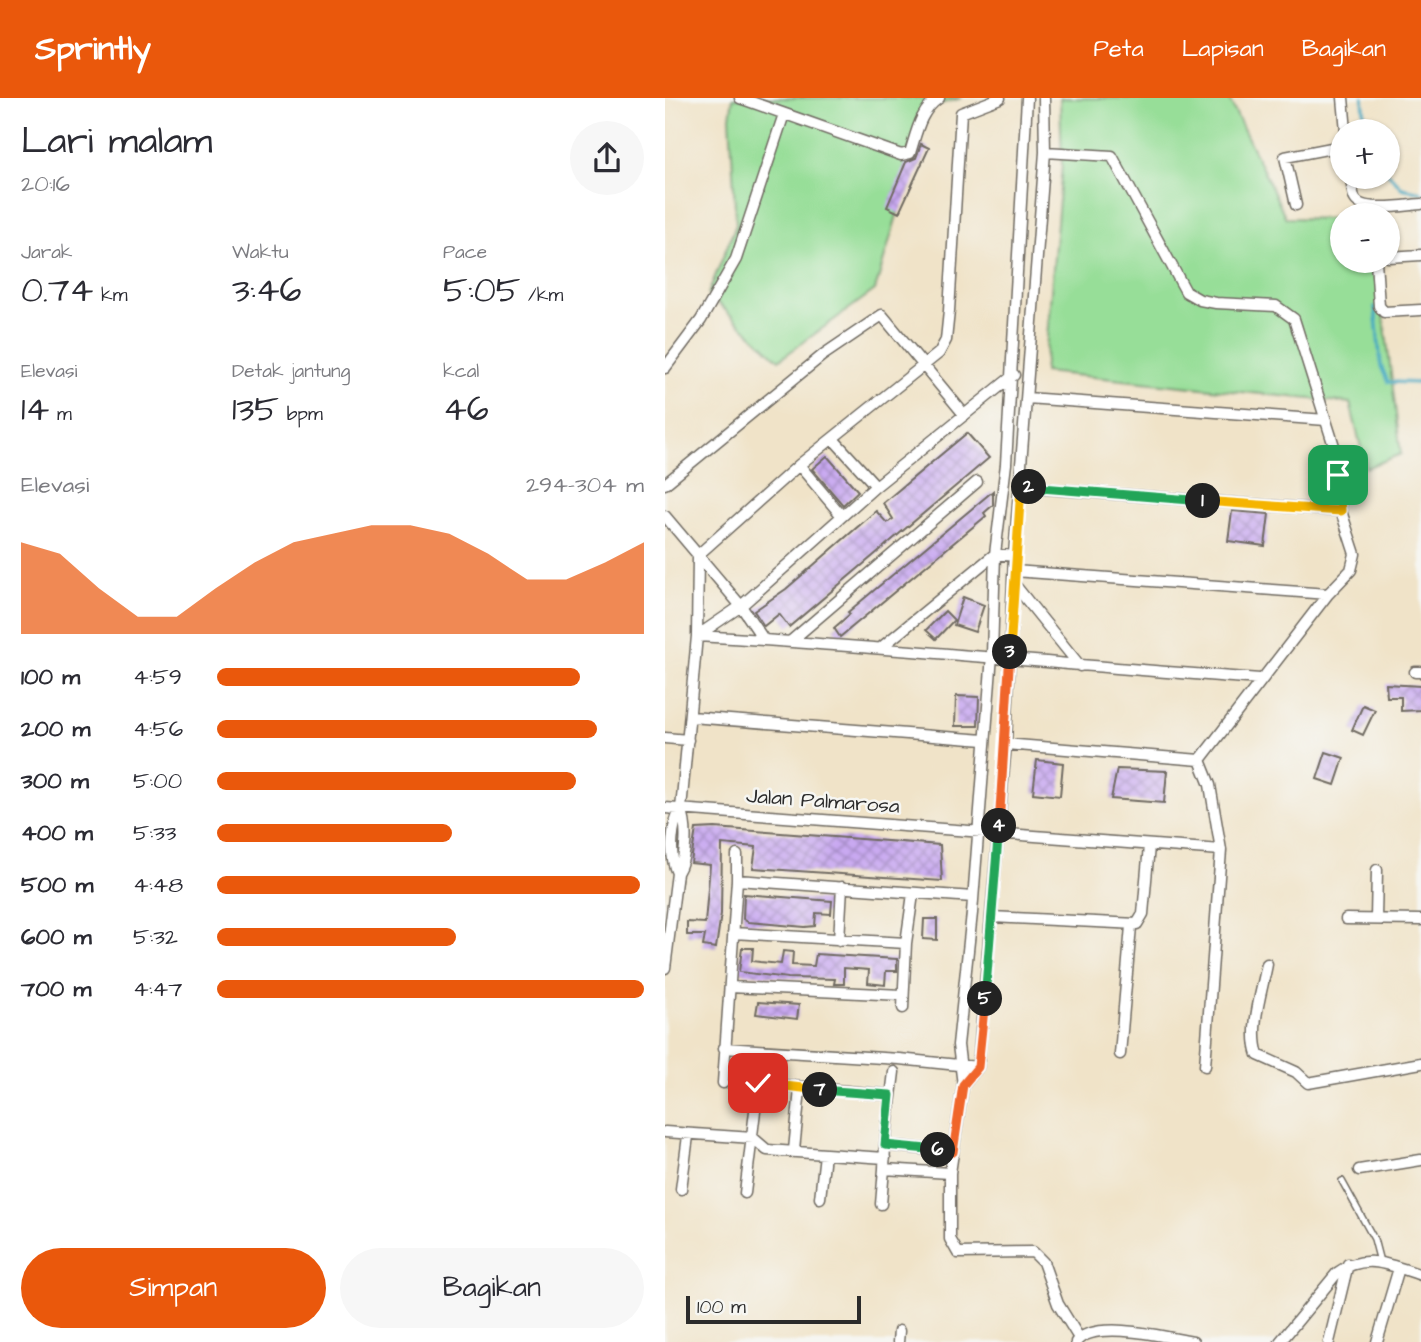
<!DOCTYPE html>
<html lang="id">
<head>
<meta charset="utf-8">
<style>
  body { margin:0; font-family:"Architects Daughter",sans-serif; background:#f7f7f7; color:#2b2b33; height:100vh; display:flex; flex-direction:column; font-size:26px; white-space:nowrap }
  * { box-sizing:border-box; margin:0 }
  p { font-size:23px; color:#7c7c81 }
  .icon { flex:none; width:38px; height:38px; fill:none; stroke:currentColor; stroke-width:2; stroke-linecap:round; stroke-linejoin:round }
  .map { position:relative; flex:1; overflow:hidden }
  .drawer { display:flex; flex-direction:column; background:#fff; width:665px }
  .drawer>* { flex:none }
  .controls { position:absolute; left:665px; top:21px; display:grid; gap:14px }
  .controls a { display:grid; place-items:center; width:70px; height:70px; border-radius:50%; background:#fff; box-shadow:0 2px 5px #0004; font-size:35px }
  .scale { position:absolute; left:21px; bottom:18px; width:175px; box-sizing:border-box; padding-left:7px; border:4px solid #2b2b2b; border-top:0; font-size:19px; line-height:24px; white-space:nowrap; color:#2b2b2b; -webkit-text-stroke:5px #f6f6f2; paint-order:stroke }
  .pin { position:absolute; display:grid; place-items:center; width:60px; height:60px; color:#fff; margin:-30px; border-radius:14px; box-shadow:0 4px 10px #0006 }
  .km { position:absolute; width:35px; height:35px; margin:-18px; border-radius:50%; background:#222; color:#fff; font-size:19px; line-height:35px; text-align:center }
  .round { display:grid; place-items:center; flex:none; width:74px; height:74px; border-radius:37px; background:#f7f7f7 }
  .headline { display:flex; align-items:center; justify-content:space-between; height:119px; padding:0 21px }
  h1 { font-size:38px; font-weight:600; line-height:52px }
  .stats { display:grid; grid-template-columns:repeat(3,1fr); gap:10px; height:119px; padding:7px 21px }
  .stats div { display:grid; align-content:center }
  .stats b { font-size:35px; font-weight:600 }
  .stats small { font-size:19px; font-weight:400 }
  .stats p { font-size:19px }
  .chart { height:196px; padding:14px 21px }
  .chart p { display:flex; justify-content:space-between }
  .chart svg { width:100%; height:126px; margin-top:7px; fill:#ea580c; opacity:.7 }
  .button { display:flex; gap:14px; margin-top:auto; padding:14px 21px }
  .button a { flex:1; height:80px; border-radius:42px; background:#ea580c; color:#fff; font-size:28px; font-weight:600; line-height:80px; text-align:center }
  .button a+a { background:#f7f7f7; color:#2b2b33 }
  ul { padding:0 21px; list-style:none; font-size:23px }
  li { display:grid; grid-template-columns:112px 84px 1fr; align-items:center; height:52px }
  li i { height:18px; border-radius:9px; background:#ea580c }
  header { display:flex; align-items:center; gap:42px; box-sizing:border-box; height:98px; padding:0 35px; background:#ea580c; color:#fff }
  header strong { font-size:33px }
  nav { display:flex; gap:38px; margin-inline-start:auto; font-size:24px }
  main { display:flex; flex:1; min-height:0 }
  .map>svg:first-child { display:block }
  .green { fill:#97de98; stroke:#618462; stroke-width:2 }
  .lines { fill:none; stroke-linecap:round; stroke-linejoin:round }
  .stream { stroke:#41a8c1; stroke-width:3.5 }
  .building { fill:url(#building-cross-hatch) }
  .service-casing { stroke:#706b62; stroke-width:8 }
  .minor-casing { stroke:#706b62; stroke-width:13 }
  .service { stroke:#fff; stroke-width:5 }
  .minor { stroke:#fff; stroke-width:10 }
  .split-1-casing { stroke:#fff; stroke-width:14 }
  .split-2-casing { stroke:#fff; stroke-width:14 }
  .split-3-casing { stroke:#fff; stroke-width:14 }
  .split-4-casing { stroke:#fff; stroke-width:14 }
  .split-5-casing { stroke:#fff; stroke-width:14 }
  .split-6-casing { stroke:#fff; stroke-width:14 }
  .split-7-casing { stroke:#fff; stroke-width:14 }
  .split-8-casing { stroke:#fff; stroke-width:14 }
  .split-1 { stroke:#f5b400; stroke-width:9 }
  .split-2 { stroke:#22a559; stroke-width:9 }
  .split-3 { stroke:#f5b400; stroke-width:9 }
  .split-4 { stroke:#f0652b; stroke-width:9 }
  .split-5 { stroke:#22a559; stroke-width:9 }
  .split-6 { stroke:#f0652b; stroke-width:9 }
  .split-7 { stroke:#22a559; stroke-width:9 }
  .split-8 { stroke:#f5b400; stroke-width:9 }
  .labels { text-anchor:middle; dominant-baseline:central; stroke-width:5; stroke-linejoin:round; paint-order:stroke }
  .street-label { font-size:21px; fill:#2b2b2b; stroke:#f6f6f2 }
</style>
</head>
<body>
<header>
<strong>Sprintly</strong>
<nav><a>Peta</a><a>Lapisan</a><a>Bagikan</a></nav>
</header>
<main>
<section class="drawer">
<div class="headline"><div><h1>Lari malam</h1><p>20:16</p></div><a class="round"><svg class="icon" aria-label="share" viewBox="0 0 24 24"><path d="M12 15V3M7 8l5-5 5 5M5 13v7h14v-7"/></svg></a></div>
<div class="stats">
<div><p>Jarak</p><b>0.74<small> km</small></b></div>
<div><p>Waktu</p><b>3:46</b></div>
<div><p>Pace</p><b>5:05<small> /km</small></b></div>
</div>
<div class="stats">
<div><p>Elevasi</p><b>14<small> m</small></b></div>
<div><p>Detak jantung</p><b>135<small> bpm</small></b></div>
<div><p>kcal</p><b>46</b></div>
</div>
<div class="chart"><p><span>Elevasi</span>294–304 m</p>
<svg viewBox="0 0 160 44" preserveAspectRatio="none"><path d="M0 44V12L10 16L20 28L30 38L40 38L50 28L60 19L70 12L80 9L90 6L100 6L110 9L120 16L130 25L140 25L150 19L160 12V44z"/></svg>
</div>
<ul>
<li><b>100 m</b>4:59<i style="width:85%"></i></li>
<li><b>200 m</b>4:56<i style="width:89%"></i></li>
<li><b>300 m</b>5:00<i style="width:84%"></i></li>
<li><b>400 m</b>5:33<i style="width:55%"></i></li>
<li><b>500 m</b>4:48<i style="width:99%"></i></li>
<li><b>600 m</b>5:32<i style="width:56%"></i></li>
<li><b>700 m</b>4:47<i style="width:100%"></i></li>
</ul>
<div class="button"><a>Simpan</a><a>Bagikan</a></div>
</section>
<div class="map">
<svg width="756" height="1244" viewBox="0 0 756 1244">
  <defs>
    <pattern id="building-cross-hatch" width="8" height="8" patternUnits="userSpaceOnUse" patternTransform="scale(1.75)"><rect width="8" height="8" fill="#c9a9f1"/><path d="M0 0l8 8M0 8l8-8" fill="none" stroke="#a38ac3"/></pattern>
  </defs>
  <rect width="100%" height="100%" fill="#f6f6f2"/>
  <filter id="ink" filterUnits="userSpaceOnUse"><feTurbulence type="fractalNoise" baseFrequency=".0143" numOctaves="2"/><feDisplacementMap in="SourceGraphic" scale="14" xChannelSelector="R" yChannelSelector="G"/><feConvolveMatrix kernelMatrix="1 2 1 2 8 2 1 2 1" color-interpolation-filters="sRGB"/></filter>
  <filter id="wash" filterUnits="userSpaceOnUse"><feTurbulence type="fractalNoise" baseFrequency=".00686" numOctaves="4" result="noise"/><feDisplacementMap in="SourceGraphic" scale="28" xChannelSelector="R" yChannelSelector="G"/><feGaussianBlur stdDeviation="1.57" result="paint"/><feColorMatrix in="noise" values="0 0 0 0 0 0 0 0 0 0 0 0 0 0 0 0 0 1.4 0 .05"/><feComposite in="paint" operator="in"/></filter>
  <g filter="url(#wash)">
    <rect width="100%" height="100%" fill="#f0e3c8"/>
    <path class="green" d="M 68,0 L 297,0 L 264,9 L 210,192 L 114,262 L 43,196 L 71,127 L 65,19 Z
      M 395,0 L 564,1 L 621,120 L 677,121 L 677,163 L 712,163 L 736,356 L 701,370 L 685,305 L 379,274 L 397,67 Z"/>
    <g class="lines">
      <path class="stream" d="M 698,0 L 700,23 L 706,33
        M 723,75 L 737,90 L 756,94
        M 695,116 L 696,117
        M 710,209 L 716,268 L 723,284 L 756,285"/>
    </g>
    <g id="blocks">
      <path class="building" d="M 256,46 L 264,50 L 234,115 L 222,109 L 241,64 L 251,60 Z
        M 302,335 L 324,360 L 124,529 L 114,516 L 99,528 L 89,513 L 121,491 L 211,413 L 222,425 L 228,421 L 218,405 Z
        M 162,358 L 193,393 L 178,407 L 147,371 Z
        M 328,393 L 328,407 L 319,415 L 321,418 L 175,539 L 169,530 L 185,516 L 183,514 Z
        M 567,413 L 604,416 L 600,448 L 563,443 Z
        M 298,499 L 319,507 L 310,534 L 289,527 Z
        M 280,513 L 289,522 L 271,541 L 261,532 Z
        M 721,586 L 756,588 L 756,612 L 736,613 L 736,599 L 722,599 Z
        M 291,598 L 314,599 L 313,628 L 290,628 Z
        M 698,607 L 710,612 L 698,637 L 687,632 Z
        M 661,654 L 679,660 L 670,687 L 652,681 Z
        M 372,662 L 398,665 L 395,698 L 368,695 Z
        M 452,671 L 502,673 L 499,705 L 446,701 Z
        M 50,730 L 275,747 L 277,783 L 88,770 L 91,749 L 57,746 L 56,816 L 51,850 L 38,848 L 40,837 L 22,837 L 22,824 L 40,825 L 45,767 L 26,765 L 28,750 L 31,731 Z
        M 79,796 L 167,803 L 166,816 L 151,815 L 150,828 L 140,829 L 83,824 L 78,821 Z
        M 259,821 L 272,821 L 272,842 L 258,841 Z
        M 77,850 L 88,850 L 87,863 L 95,864 L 116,866 L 118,853 L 128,854 L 127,867 L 149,868 L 151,856 L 182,858 L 232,861 L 232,873 L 221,873 L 220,887 L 203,885 L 204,872 L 179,870 L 179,886 L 169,886 L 170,881 L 123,880 L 74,874 Z
        M 93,904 L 134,907 L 132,921 L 91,916 Z"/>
    </g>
  </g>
  <g filter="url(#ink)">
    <use href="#blocks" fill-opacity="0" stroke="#706b62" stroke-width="2"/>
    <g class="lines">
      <g class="service-casing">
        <path id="service" d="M 677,1083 L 709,1141 L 715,1164"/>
      </g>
      <g class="minor-casing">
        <path id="minor" d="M 75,0 L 236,57 L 245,55 C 252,33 255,13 274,0
          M 362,0 L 341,366 L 330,456 L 327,557 L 307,815 L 293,947 L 298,987 L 285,1075 L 285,1141 L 293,1155 L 368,1154 L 378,1164 L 393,1206 L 414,1240
          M 678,0 L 681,33
          M 380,54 L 447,58 L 521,194 L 535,202 L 551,205 L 611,208 L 629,221 L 669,348 L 676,413 L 690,456 L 686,472 L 663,496 L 535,662 L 545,687 L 556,752 L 540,968
          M 686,79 C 687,85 687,96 690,101 C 698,115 742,107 756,106
          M 631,107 L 620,59 L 677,48
          M 723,159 L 756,157
          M 711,163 L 714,208 L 719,214 L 756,212
          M 0,270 L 36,222 L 71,161 L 119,16
          M 349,277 L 211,388 L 76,508 L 32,538 C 220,548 407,568 595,581
          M 362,300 L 661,322
          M 169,342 L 211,388
          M 134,367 L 177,418
          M 0,386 L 158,257 L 217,217 L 298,315
          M 356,389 L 676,413
          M 0,418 L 76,508 L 99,542
          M 349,473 L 663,496
          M 349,486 L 415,568
          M 126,543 L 312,384
          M 218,548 L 330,456 L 349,458
          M 750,574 L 756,574
          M 26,619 L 319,642
          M 0,640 L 23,642
          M 341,646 L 535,662
          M 0,710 L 556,752
          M 12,775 C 4,758 6,727 16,711
          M 72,782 L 72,757
          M 327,819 L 472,826 L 478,816 L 484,748
          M 681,821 L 756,822
          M 711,821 L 712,772
          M 68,835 L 241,845
          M 174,842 L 177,789
          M 602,866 C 597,894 584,929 593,957 L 631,974 L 643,985 L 756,965
          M 0,870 L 12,775 C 22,759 23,729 16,711 L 32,538 L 33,457 L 134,367 L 274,255 L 281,242 L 284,213 L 296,15 L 335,0
          M 65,889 L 237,897
          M 238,910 L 241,845 L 248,796
          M 59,950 L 234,961 L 313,969
          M 455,956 L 466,828
          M 58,985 L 72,782 L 308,799
          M 93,985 L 225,997
          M 298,987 L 313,969 L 341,646 L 349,458 L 380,54 L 379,0
          M 0,1034 L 88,1040 L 102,1052 L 220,1060
          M 220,1047 L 229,974
          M 129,1052 L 135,991
          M 694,1072 L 756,1062
          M 285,1075 L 219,1071 L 220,1047 L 288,1054
          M 16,1091 L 23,1038
          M 80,1095 L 96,964
          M 155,1100 L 160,1056
          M 216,1106 L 219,1071
          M 233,1244 L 234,1233
          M 411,1244 C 429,1221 501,1239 528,1244
          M 615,1244 L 672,1175 C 700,1154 726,1167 756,1177
          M 664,1244 L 683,1166
          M 712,1244 L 734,1170"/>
      </g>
      <use href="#service" class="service"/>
      <use href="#minor" class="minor"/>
    </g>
  </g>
  <g class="lines" filter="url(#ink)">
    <g class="split-1-casing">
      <path id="split-1" d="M 538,403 L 676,413 L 673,377"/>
    </g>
    <g class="split-2-casing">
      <path id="split-2" d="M 364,389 L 538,403"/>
    </g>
    <g class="split-3-casing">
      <path id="split-3" d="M 345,554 L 356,389 L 364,389"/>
    </g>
    <g class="split-4-casing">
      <path id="split-4" d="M 334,728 L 345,554"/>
    </g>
    <g class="split-5-casing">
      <path id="split-5" d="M 320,901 L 334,728"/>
    </g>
    <g class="split-6-casing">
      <path id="split-6" d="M 273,1052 L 288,1054 L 298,987 L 313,969 L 320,901"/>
    </g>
    <g class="split-7-casing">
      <path id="split-7" d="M 155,992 L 225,997 L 220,1047 L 273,1052"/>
    </g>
    <g class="split-8-casing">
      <path id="split-8" d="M 93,985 L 155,992"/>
    </g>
    <use href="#split-1" class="split-1"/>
    <use href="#split-2" class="split-2"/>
    <use href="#split-3" class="split-3"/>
    <use href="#split-4" class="split-4"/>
    <use href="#split-5" class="split-5"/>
    <use href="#split-6" class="split-6"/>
    <use href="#split-7" class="split-7"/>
    <use href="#split-8" class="split-8"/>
  </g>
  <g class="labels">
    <g class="street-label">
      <text transform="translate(158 703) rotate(4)">Jalan Palmarosa</text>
    </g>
  </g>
</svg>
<div class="controls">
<a>+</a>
<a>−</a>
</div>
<div class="scale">100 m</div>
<div class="pin" style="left:673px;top:377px;background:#1e9e55"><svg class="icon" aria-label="arrive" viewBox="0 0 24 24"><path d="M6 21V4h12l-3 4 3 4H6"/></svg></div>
<div class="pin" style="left:93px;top:985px;background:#d93025"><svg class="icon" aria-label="check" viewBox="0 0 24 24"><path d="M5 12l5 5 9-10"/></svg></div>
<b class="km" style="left:538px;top:403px">1</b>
<b class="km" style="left:364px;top:389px">2</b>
<b class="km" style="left:345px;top:554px">3</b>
<b class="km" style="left:334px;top:728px">4</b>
<b class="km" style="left:320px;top:901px">5</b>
<b class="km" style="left:273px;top:1052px">6</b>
<b class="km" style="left:155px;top:992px">7</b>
</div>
</main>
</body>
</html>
